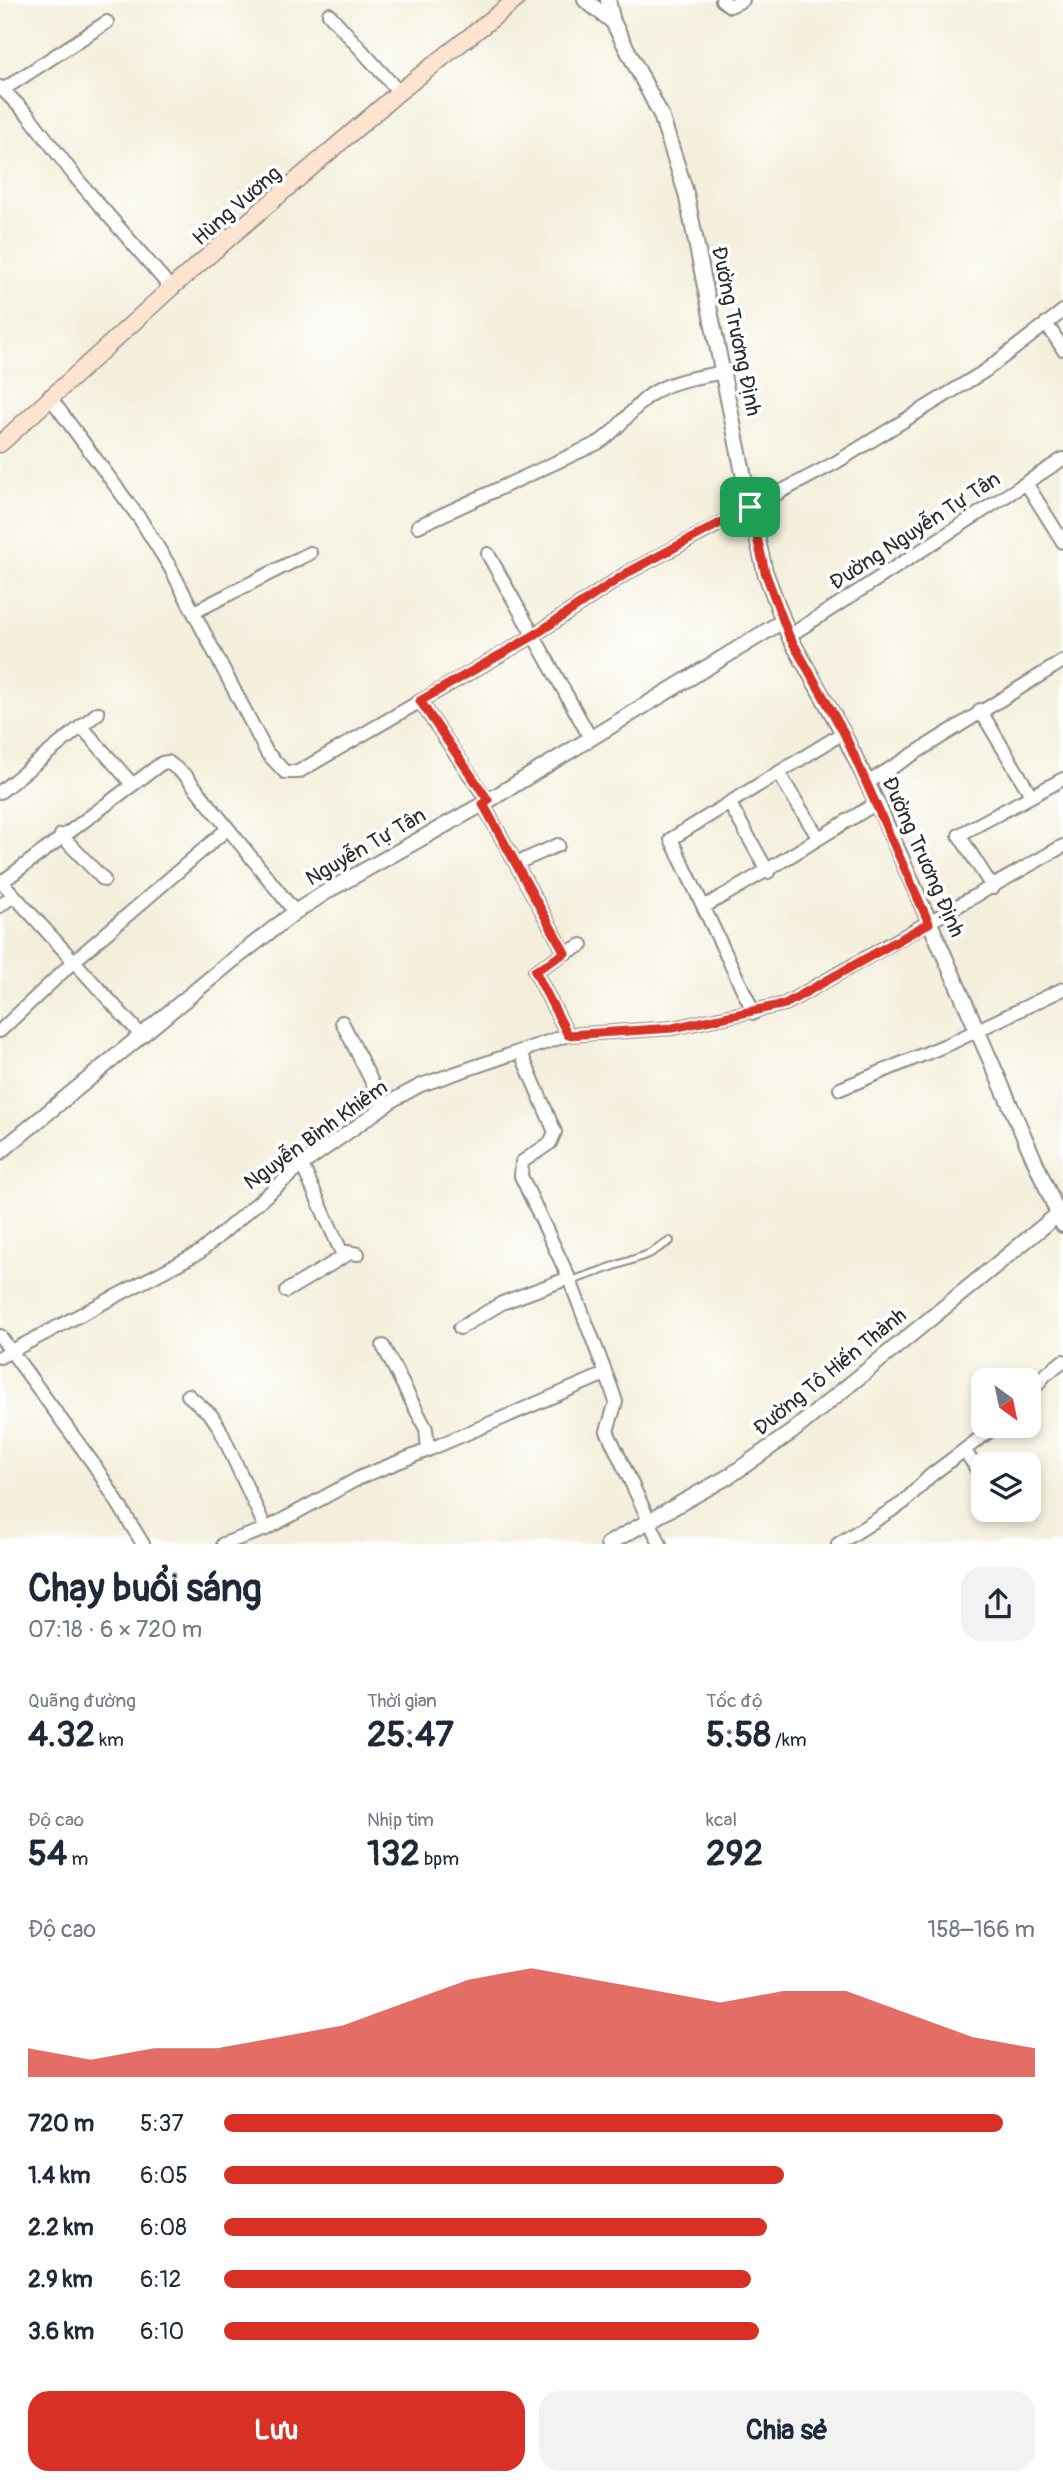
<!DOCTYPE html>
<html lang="vi">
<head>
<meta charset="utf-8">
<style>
  body { margin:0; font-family:Pangolin,sans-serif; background:#f2f2f3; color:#1f2937; height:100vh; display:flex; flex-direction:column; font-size:26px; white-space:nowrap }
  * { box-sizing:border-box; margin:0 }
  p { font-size:23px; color:#747a83 }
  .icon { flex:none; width:38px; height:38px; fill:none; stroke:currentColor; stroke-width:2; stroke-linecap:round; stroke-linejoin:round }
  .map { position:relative; height:1544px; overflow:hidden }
  .side { display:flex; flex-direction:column; background:#fff; flex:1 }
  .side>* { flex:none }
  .needle { width:46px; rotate:147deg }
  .controls { position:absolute; left:971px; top:1368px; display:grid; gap:14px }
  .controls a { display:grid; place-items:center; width:70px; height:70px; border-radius:14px; background:#fff; box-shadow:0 4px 10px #0003; font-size:35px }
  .pin { position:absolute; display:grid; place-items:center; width:60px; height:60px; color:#fff; margin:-30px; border-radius:14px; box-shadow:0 4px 10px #0006 }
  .round { display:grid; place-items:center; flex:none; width:74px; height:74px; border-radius:21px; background:#f2f2f3 }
  .headline { display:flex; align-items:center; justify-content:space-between; height:119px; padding:0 28px }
  h1 { font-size:38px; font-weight:700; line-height:52px }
  .metrics { display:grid; grid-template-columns:repeat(3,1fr); gap:10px; height:119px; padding:7px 28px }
  .metrics div { display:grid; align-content:center }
  .metrics b { font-size:35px; font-weight:700 }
  .metrics small { font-size:19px; font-weight:400 }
  .metrics p { font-size:19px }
  .chart { height:196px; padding:14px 28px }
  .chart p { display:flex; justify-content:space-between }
  .chart svg { width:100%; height:126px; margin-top:7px; fill:#d93025; opacity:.7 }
  .cta { display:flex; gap:14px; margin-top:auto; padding:14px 28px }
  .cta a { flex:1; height:80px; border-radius:21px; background:#d93025; color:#fff; font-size:28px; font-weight:700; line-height:80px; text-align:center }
  .cta a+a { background:#f2f2f3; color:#1f2937 }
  ul { padding:0 28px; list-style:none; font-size:23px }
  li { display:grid; grid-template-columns:112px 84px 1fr; align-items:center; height:52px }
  li i { height:18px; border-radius:9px; background:#d93025 }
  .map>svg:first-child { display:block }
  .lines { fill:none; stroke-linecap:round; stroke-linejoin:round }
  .service-casing { stroke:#908d84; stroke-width:10 }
  .minor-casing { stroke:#908d84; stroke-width:16 }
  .tertiary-casing { stroke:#908d84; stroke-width:18 }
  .secondary-casing { stroke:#908d84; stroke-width:19 }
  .service { stroke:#fff; stroke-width:6 }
  .minor { stroke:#fff; stroke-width:12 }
  .tertiary { stroke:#fff; stroke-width:14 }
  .secondary { stroke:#fde4d1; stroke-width:16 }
  .route-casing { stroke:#fff; stroke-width:14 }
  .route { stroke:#d93025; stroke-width:9 }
  .labels { text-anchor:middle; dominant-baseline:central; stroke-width:7; stroke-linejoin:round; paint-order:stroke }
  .street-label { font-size:21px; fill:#2b2b2b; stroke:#fff }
</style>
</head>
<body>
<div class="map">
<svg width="1063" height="1544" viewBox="0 0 1063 1544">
  <rect width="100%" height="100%" fill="#fff"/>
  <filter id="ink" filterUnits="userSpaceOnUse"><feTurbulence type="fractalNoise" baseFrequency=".0143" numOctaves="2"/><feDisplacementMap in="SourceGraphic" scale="14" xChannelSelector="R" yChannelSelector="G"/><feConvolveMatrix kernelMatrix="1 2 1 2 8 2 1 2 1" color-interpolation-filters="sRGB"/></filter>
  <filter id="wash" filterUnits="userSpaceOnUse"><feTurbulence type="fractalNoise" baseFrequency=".00686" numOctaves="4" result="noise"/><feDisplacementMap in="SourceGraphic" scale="28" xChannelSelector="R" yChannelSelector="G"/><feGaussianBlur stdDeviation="1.57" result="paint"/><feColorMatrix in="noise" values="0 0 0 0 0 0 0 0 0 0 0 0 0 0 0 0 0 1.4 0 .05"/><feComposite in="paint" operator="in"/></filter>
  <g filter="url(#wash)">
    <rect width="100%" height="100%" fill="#f4efdc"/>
  </g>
  <g filter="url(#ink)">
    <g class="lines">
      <g class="service-casing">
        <path id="service" d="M 571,1281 L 649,1254 L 670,1241"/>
      </g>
      <g class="minor-casing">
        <path id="minor" d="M 722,0 L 730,6 L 743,0
          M 329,14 L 399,92
          M 0,87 L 29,116 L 77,179 L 171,288
          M 4,89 L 107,22
          M 1046,323 L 1063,349
          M 49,396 L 140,519 L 170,567 L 267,753 L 285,772 L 298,772 L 533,636 L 627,573 L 835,463 L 985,371 L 1063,311
          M 1026,483 L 1063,542
          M 418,526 L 598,443 C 619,430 631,409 650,395 C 671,380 699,377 724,372
          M 488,554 L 591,739
          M 194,612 L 310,553
          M 789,636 L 1063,459
          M 420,701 L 487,800
          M 980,710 L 1031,795
          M 81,726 L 132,784
          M 779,774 L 818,837
          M 867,783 L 1063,661
          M 0,792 L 98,713
          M 483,804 L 565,953 L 535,971 L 568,1035
          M 730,804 L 768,872
          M 61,835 L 104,880
          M 517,863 L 558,845
          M 0,880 L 141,1035
          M 2,882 L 162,763 L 168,762 L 186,776 L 295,912
          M 993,888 L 959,835 L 1063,779
          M 0,906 L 14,895
          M 705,906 C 764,874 819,837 877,803
          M 565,953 L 582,945
          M 754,1013 L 671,839 L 843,733
          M 342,1022 L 384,1106
          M 0,1031 L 73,962 L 226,830
          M 520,1051 L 555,1132 L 550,1143 L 522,1162 L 521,1176 L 569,1278 L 611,1387 L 616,1402 L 607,1431 L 660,1544
          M 840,1089 L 951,1043 L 1063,989
          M 302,1165 L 341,1251 L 358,1254
          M 286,1291 L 348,1254
          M 460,1328 L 502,1303 L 569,1278
          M 0,1336 L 95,1466 L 143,1544
          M 0,1357 L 200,1252 L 302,1165 L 395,1099 L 421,1085 L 568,1035 L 673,1028 L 785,1004 L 1063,846
          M 188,1395 L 211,1415 L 219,1427 L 266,1529
          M 1029,1395 L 1045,1375 L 1063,1361
          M 428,1450 L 605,1374
          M 965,1451 L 984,1480
          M 1009,1510 L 1015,1514
          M 223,1544 L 266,1529 L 361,1477 L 428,1450 L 426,1429 L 383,1346
          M 838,1544 L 903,1503 L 930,1476 L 996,1426"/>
      </g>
      <g class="tertiary-casing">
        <path id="tertiary" d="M 585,0 L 613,22
          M 608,0 L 613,22 L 661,115 L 686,193 L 750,507 L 765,572 L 789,636 L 843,733 L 877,803 L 1063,1225
          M 0,1152 L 228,964 L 295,912 L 331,889 L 483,804 L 783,621
          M 608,1544 L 731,1475 L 793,1431 L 1062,1211"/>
      </g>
      <g class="secondary-casing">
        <path id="secondary" d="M 0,444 L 171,288 L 399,92 L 516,0"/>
      </g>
      <use href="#service" class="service"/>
      <use href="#minor" class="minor"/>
      <use href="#tertiary" class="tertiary"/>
      <use href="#secondary" class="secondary"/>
    </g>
  </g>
  <g class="lines" filter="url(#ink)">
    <g class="route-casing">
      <path id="route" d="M 750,507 L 765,572 L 789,636 L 844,733 L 929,923 L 785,1004 L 673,1028 L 568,1035 L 535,971 L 565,953 L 483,804 L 488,800 L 420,701 L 533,636 L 627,573 Z"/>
    </g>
    <use href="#route" class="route"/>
  </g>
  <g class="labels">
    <g class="street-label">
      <text transform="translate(237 206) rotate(-41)">Hùng Vương</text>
      <text transform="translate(736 331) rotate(78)">Đường Trương Định</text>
      <text transform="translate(915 531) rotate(-33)">Đường Nguyễn Tự Tân</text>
      <text transform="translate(366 847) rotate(-30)">Nguyễn Tự Tân</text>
      <text transform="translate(923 857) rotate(66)">Đường Trương Định</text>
      <text transform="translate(316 1135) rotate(-36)">Nguyễn Bình Khiêm</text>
      <text transform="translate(830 1372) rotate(-39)">Đường Tô Hiến Thành</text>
    </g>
  </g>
</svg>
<div class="controls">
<a><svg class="needle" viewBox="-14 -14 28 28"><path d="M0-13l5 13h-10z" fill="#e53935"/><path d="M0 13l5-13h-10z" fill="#747a83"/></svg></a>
<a><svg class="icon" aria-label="layers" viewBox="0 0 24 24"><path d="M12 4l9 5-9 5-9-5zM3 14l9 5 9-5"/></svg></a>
</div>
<div class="pin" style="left:750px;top:507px;background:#1e9e55"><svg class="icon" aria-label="arrive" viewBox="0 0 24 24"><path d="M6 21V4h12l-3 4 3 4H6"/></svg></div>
</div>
<section class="side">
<div class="headline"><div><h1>Chạy buổi sáng</h1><p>07:18 · 6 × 720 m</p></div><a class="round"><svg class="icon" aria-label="share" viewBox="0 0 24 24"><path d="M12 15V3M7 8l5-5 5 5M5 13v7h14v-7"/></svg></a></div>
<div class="metrics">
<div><p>Quãng đường</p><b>4.32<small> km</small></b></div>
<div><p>Thời gian</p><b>25:47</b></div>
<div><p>Tốc độ</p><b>5:58<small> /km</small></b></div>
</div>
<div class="metrics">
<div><p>Độ cao</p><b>54<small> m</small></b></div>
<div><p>Nhịp tim</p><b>132<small> bpm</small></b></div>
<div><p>kcal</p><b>292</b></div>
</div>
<div class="chart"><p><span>Độ cao</span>158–166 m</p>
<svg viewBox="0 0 160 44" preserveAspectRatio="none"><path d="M0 44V34L10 38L20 34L30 34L40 30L50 26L60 18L70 10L80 6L90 10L100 14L110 18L120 14L130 14L140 22L150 30L160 34V44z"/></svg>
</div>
<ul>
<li><b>720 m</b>5:37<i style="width:96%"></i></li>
<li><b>1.4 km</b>6:05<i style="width:69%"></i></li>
<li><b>2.2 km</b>6:08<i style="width:67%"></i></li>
<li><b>2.9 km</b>6:12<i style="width:65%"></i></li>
<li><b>3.6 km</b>6:10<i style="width:66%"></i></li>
</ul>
<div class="cta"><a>Lưu</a><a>Chia sẻ</a></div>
</section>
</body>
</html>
